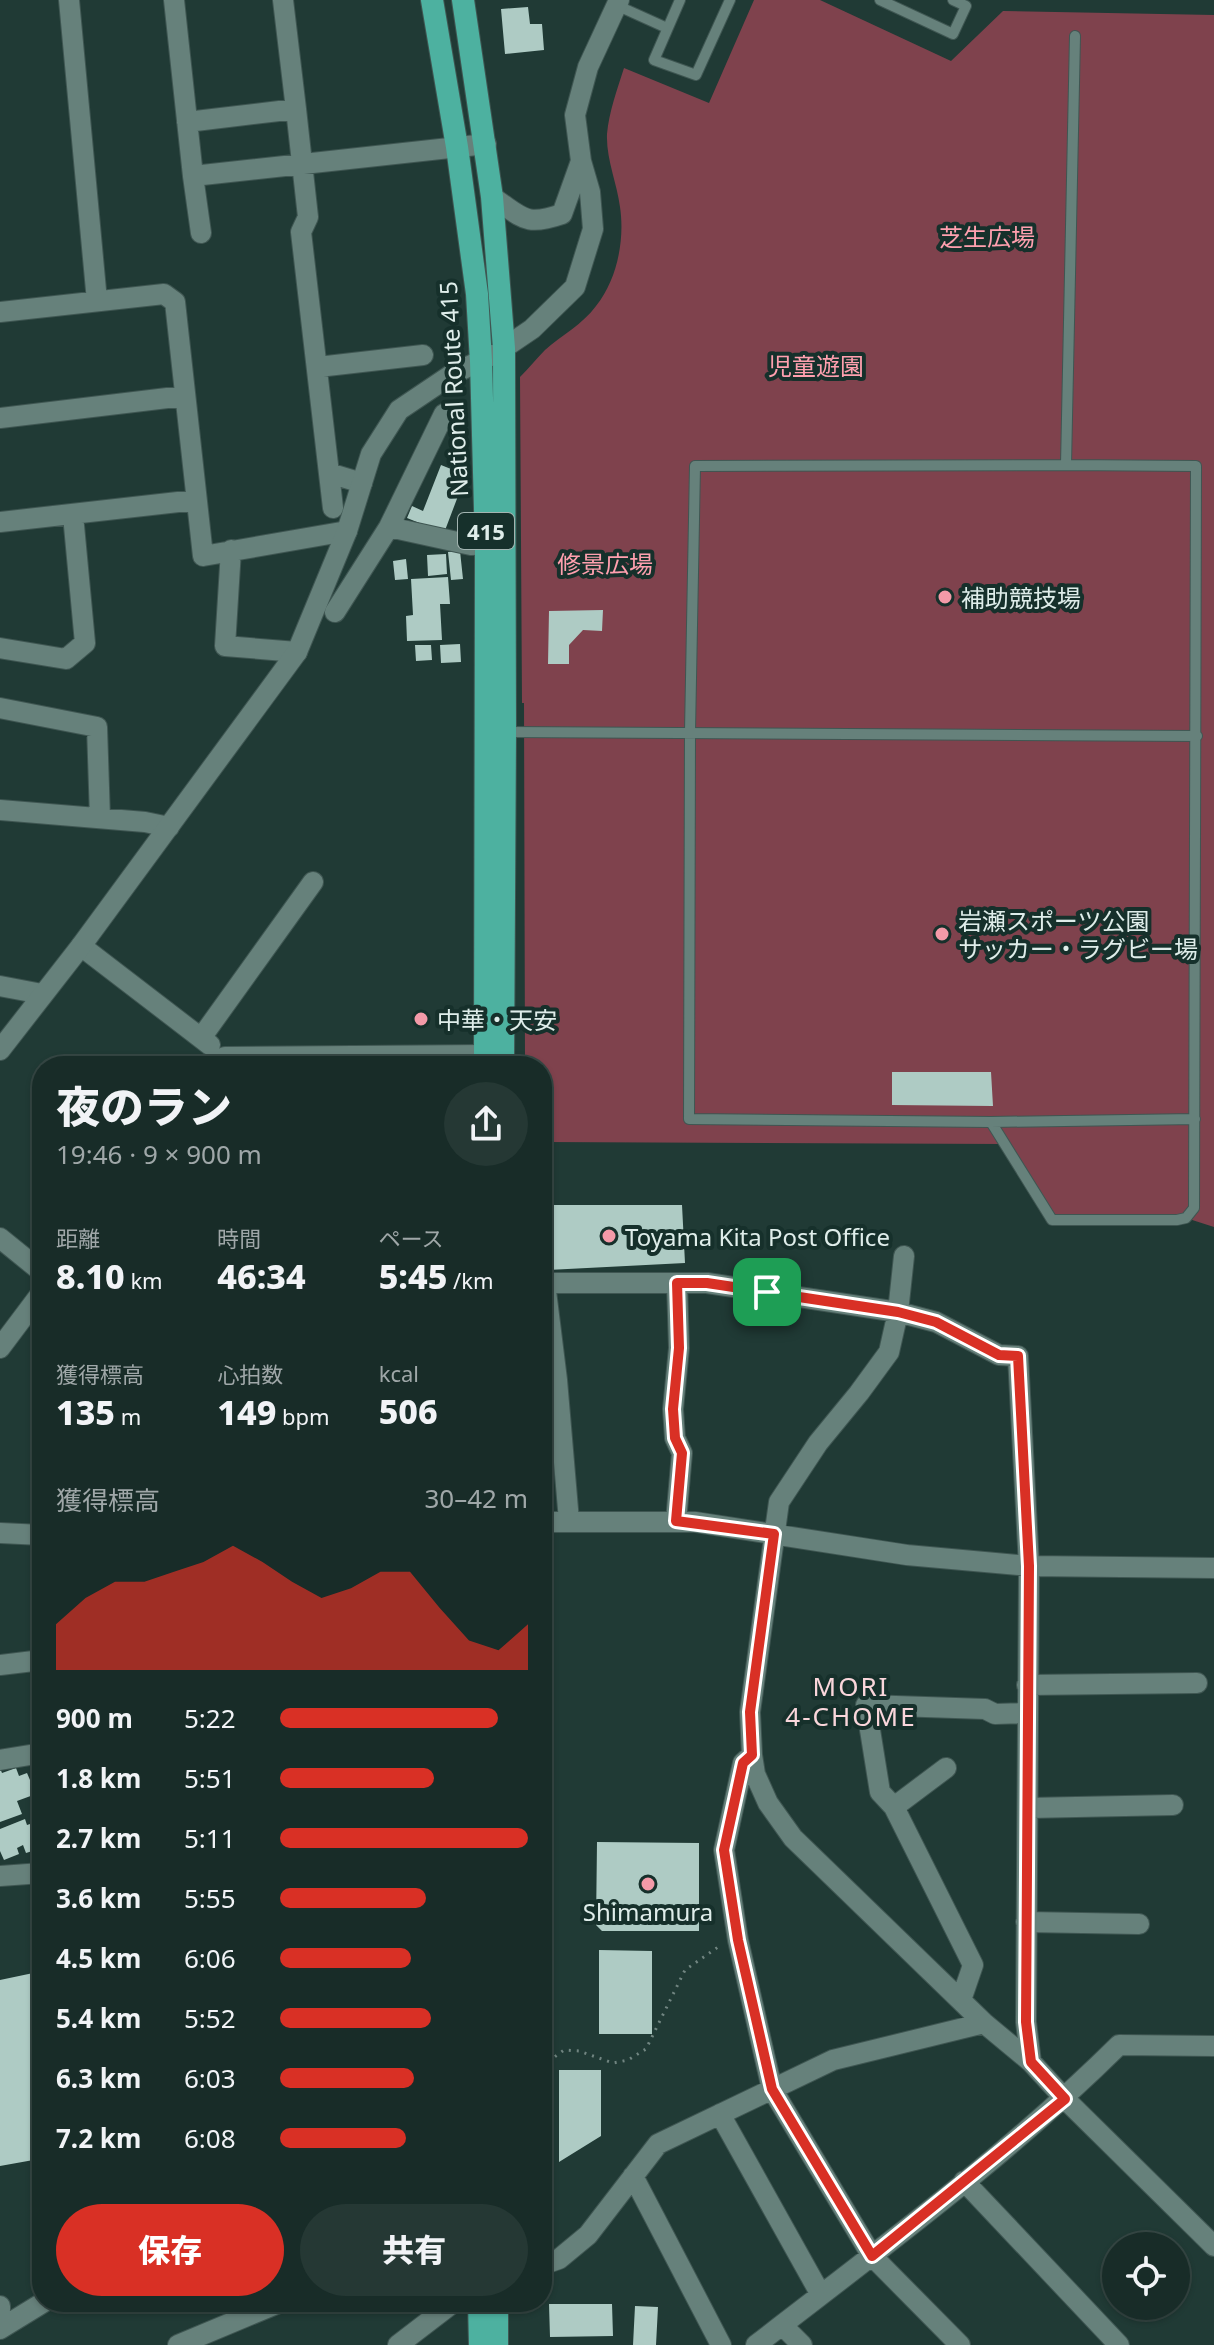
<!DOCTYPE html>
<html lang="ja">
<head>
<meta charset="utf-8">
<style>
  body { margin:0; font-family:"Noto Sans","Noto Sans JP",sans-serif; background:#253834; color:#f1f3f6; height:100vh; display:flex; flex-direction:column; font-size:30px; white-space:nowrap }
  * { box-sizing:border-box; margin:0 }
  p { font-size:26px; color:#9fa7a8 }
  .icon { flex:none; width:44px; height:44px; fill:none; stroke:currentColor; stroke-width:2; stroke-linecap:round; stroke-linejoin:round }
  .map { position:relative; flex:1; overflow:hidden }
  .panel { position:absolute; left:32px; top:1056px; width:520px; height:1256px; display:flex; flex-direction:column; background:#182c28; border-radius:32px; box-shadow:0 2px 6px #0004,0 0 0 2px #364845 }
  .panel>* { flex:none }
  .fabs { position:absolute; left:1102px; top:2232px; display:grid; gap:16px }
  .fabs a { display:grid; place-items:center; width:88px; height:88px; border-radius:50%; background:#182c28; box-shadow:0 2px 6px #0004,0 0 0 2px #364845; font-size:40px }
  .pin { position:absolute; display:grid; place-items:center; width:68px; height:68px; color:#fff; margin:-34px; border-radius:16px; box-shadow:0 4px 12px #0006 }
  .round { display:grid; place-items:center; flex:none; width:84px; height:84px; border-radius:42px; background:#253834 }
  .headline { display:flex; align-items:center; justify-content:space-between; height:136px; padding:0 24px }
  h1 { font-size:44px; font-weight:800; line-height:60px }
  .figures { display:grid; grid-template-columns:repeat(3,1fr); gap:12px; height:136px; padding:8px 24px }
  .figures div { display:grid; align-content:center }
  .figures b { font-size:34px; font-weight:800 }
  .figures small { font-size:22px; font-weight:400 }
  .figures p { font-size:22px }
  .chart { height:224px; padding:16px 24px }
  .chart p { display:flex; justify-content:space-between }
  .chart svg { width:100%; height:144px; margin-top:8px; fill:#d93025; opacity:.7 }
  .action { display:flex; gap:16px; margin-top:auto; padding:16px 24px }
  .action a { flex:1; height:92px; border-radius:48px; background:#d93025; color:#fff; font-size:32px; font-weight:800; line-height:92px; text-align:center }
  .action a+a { background:#253834; color:#f1f3f6 }
  ul { padding:0 24px; list-style:none; font-size:26px }
  li { display:grid; grid-template-columns:128px 96px 1fr; align-items:center; height:60px }
  li i { height:20px; border-radius:10px; background:#d93025 }
  .map>svg:first-child { display:block }
  .green { fill:#7f424d }
  .building { fill:#aecbc4 }
  .lines { fill:none; stroke-linecap:round; stroke-linejoin:round }
  .service-casing { stroke:#3f5652; stroke-width:12 }
  .minor-casing { stroke:#3f5652; stroke-width:22 }
  .tertiary-casing { stroke:#3f5652; stroke-width:22 }
  .secondary-casing { stroke:#3f5652; stroke-width:22 }
  .trunk-casing { stroke:#3f5652; stroke-width:24 }
  .path { stroke:#718581; stroke-width:3; stroke-dasharray:2 6; stroke-linecap:butt }
  .service { stroke:#66817b; stroke-width:10 }
  .minor { stroke:#66817b; stroke-width:20 }
  .tertiary { stroke:#66817b; stroke-width:20 }
  .secondary { stroke:#66817b; stroke-width:20 }
  .trunk { stroke:#4db1a0; stroke-width:22 }
  .route-casing { stroke:#fff; stroke-width:16 }
  .route { stroke:#d93025; stroke-width:10 }
  .poi-dot { fill:#f39aa8; stroke:#16302b; stroke-width:3 }
  .labels { text-anchor:middle; dominant-baseline:central; stroke-width:8; stroke-linejoin:round; paint-order:stroke }
  .shield { fill:#16302b; stroke:#a3b4b1; stroke-width:2 }
  .shield-label { font-size:22px; font-weight:bold; fill:#dfedea }
  .park-label { font-size:24px; fill:#ffa0af; stroke:#16302b }
  .street-label { font-size:24px; fill:#dfedea; stroke:#16302b }
  .poi-label { font-size:24px; fill:#dfedea; stroke:#16302b; text-anchor:start }
  .neighbourhood-label { font-size:26px; letter-spacing:2px; fill:#fad6db; stroke:#16302b }
</style>
</head>
<body>
<div class="map">
<svg width="1214" height="2345" viewBox="0 0 1214 2345">
  <rect width="100%" height="100%" fill="#203a35"/>
  <path class="green" d="M 754,0 L 820,0 L 951,61 L 1003,11 L 1214,15 L 1214,1227 L 1186,1218 L 1052,1220 L 1004,1144 L 542,1142 L 542,1066 L 525,1066 L 524,703 L 522,703 L 520,377 C 528,369 536,359 545,350 C 562,335 583,324 596,306 C 617,280 625,240 620,207 C 617,183 606,159 607,134 C 609,112 617,90 624,68 L 709,103 Z"/>
  <path class="building" d="M 528,7 L 530,24 L 542,24 L 544,50 L 505,54 L 501,9 Z
    M 441,465 L 466,475 L 444,533 L 407,518 L 412,506 L 423,511 Z
    M 460,551 L 463,579 L 451,580 L 448,552 Z
    M 446,554 L 447,574 L 428,576 L 427,555 Z
    M 406,559 L 408,579 L 395,580 L 393,561 Z
    M 448,577 L 450,604 L 440,604 L 442,640 L 407,641 L 406,616 L 413,615 L 411,579 Z
    M 603,610 L 602,631 L 583,630 L 569,645 L 569,664 L 548,664 L 549,611 Z
    M 460,644 L 461,662 L 441,663 L 440,645 Z
    M 415,645 L 431,645 L 432,660 L 416,661 Z
    M 892,1072 L 991,1072 L 993,1106 L 892,1105 Z
    M 549,1205 L 682,1205 L 685,1263 L 548,1270 L 542,1264 L 542,1210 Z
    M 0,1768 L 2,1773 L 16,1768 L 19,1776 L 27,1773 L 36,1794 L 17,1801 L 22,1814 L 0,1822 Z
    M 25,1819 L 27,1825 L 42,1820 L 42,1828 L 36,1830 L 37,1833 L 42,1831 L 42,1848 L 26,1853 L 23,1845 L 17,1848 L 19,1854 L 4,1860 L 0,1851 L 0,1829 Z
    M 597,1842 L 699,1843 L 699,1931 L 602,1931 L 596,1925 Z
    M 599,1950 L 652,1951 L 652,2034 L 599,2034 Z
    M 38,1972 L 42,1993 L 42,2167 L 39,2159 L 0,2166 L 0,1980 Z
    M 559,2070 L 601,2070 L 601,2136 L 559,2162 Z
    M 542,2200 L 550,2200 L 549,2258 L 542,2258 Z
    M 549,2304 L 612,2304 L 613,2336 L 550,2337 Z
    M 635,2306 L 658,2307 L 656,2345 L 633,2345 Z"/>
  <g class="lines">
    <g class="service-casing">
      <path id="service" d="M 680,0 L 654,60 L 696,75 L 730,0
        M 880,0 L 953,34 L 966,6 L 953,0
        M 616,5 L 667,28
        M 1066,465 L 1196,466 L 1194,1208 L 1186,1218 L 1177,1220 L 1052,1220 L 991,1122 L 689,1119 L 690,732 L 695,466 Z
        M 1066,465 L 1075,36
        M 505,732 L 1197,736
        M 991,1122 L 1195,1119"/>
    </g>
    <g class="minor-casing">
      <path id="minor" d="M 69,0 L 97,301
        M 174,0 L 193,176 L 486,144
        M 283,0 L 296,109
        M 187,122 L 296,109 L 308,217 L 301,232 L 333,508
        M 193,176 L 201,233
        M 0,312 L 164,294 L 175,302 L 203,556 L 347,531
        M 318,367 L 423,355
        M 0,418 L 184,396
        M 329,473 L 362,483
        M 0,522 L 196,500
        M 389,527 L 471,545 L 503,544
        M 231,550 L 225,646 L 297,652
        M 335,612 L 389,527 L 444,414
        M 0,648 L 66,659 L 85,643 L 73,515
        M 0,708 L 97,727 L 100,818
        M 0,810 L 145,822 L 169,827
        M 81,946 L 210,1045
        M 0,986 L 42,994
        M 201,1038 L 313,882
        M 213,1066 L 218,1060 L 225,1057 L 485,1055
        M 0,1238 L 42,1272
        M 904,1256 L 898,1312 L 936,1322 L 999,1355 L 1018,1356 L 1029,1566 L 1026,2022 L 1031,2062
        M 542,1283 L 707,1283 L 898,1312 L 889,1352 L 859,1393 L 818,1443 L 779,1502 L 750,1712 L 752,1755 L 755,1774 L 768,1803 L 793,1838 L 984,2023 L 1031,2062 L 1065,2099 L 1214,2246
        M 545,1283 L 557,1380 L 569,1521
        M 0,1348 L 42,1292
        M 676,1521 L 682,1453 L 675,1438 L 673,1409 L 679,1348 L 677,1283
        M 542,1522 L 695,1522 L 907,1555 L 1029,1566 L 1214,1568
        M 0,1533 L 42,1535
        M 0,1665 L 42,1660
        M 1027,1685 L 1197,1683
        M 752,1755 L 743,1763 L 724,1850 L 738,1940 L 772,2089 L 872,2256 L 960,2345
        M 0,1760 L 42,1753
        M 946,1768 L 894,1807 L 880,1792 L 866,1705 L 985,1709 L 995,1714 L 1027,1713
        M 894,1807 L 973,1965 L 961,2000
        M 1028,1808 L 1173,1805
        M 0,1876 L 42,1873
        M 1026,1922 L 1139,1924
        M 720,2114 L 821,2295
        M 633,2176 L 721,2345
        M 964,2181 L 1119,2345
        M 542,2265 L 559,2259 L 588,2235 L 658,2144 L 833,2060 L 984,2023
        M 0,2306 L 0,2310
        M 782,2325 L 802,2345
        M 0,2329 L 44,2302
        M 178,2345 L 281,2302
        M 398,2345 L 454,2302
        M 756,2345 C 880,2249 1007,2156 1119,2045 L 1214,2046"/>
    </g>
    <g class="tertiary-casing">
      <path id="tertiary" d="M 0,1050 L 81,946 L 297,652 L 347,531 L 371,454 L 399,410 L 451,375 L 492,355"/>
    </g>
    <g class="secondary-casing">
      <path id="secondary" d="M 492,197 C 523,217 524,227 562,214 L 581,161
        M 504,348 L 532,329 L 575,287 L 593,229 L 590,192 L 581,161 L 575,115 L 588,67 L 619,0"/>
    </g>
    <g class="trunk-casing">
      <path id="trunk" d="M 432,0 L 457,147 L 477,294 L 481,361 L 486,546 L 485,1066
        M 463,0 L 492,197 L 504,348 L 505,732 L 503,1066
        M 479,2302 L 480,2345
        M 497,2302 L 497,2345"/>
    </g>
    <path class="path" d="M 542,2066 L 564,2050 L 579,2051 L 613,2063 L 628,2060 L 646,2049 L 685,1970 L 721,1945"/>
    <use href="#service" class="service"/>
    <use href="#minor" class="minor"/>
    <use href="#tertiary" class="tertiary"/>
    <use href="#secondary" class="secondary"/>
    <use href="#trunk" class="trunk"/>
  </g>
  <g class="lines">
    <g class="route-casing">
      <path id="route" d="M 677,1283 L 707,1283 L 898,1312 L 936,1322 L 999,1355 L 1018,1356 L 1029,1566 L 1026,2022 L 1031,2062 L 1065,2099 L 872,2256 L 772,2089 L 738,1940 L 724,1850 L 743,1763 L 752,1755 L 750,1712 L 774,1534 L 676,1521 L 682,1453 L 675,1438 L 673,1409 L 679,1348 Z"/>
    </g>
    <use href="#route" class="route"/>
  </g>
  <g class="poi-dot">
    <circle cx="945" cy="597" r="8"/>
    <circle cx="942" cy="934" r="8"/>
    <circle cx="421" cy="1019" r="8"/>
    <circle cx="609" cy="1236" r="8"/>
    <circle cx="648" cy="1884" r="8"/>
  </g>
  <g class="labels">
    <rect class="shield" x="458" y="513" width="56" height="36" rx="6"/>
    <g class="shield-label">
      <text x="486" y="531">415</text>
    </g>
    <g class="park-label">
      <text x="987" y="236">芝生広場</text>
      <text x="816" y="365">児童遊園</text>
      <text x="605" y="563">修景広場</text>
    </g>
    <g class="street-label">
      <text transform="translate(453 389) rotate(-93)">National Route 415</text>
    </g>
    <g class="poi-label">
      <text x="961" y="597">補助競技場</text>
      <text x="958" y="920">岩瀬スポーツ公園<tspan x="958" dy="28">サッカー・ラグビー場</tspan></text>
      <text x="437" y="1019">中華・天安</text>
      <text x="625" y="1236">Toyama Kita Post Office</text>
      <text x="648" y="1911" text-anchor="middle">Shimamura</text>
    </g>
    <g class="neighbourhood-label">
      <text x="851" y="1686">MORI<tspan x="851" dy="30">4-CHOME</tspan></text>
    </g>
  </g>
</svg>
<div class="fabs">
<a><svg class="icon" aria-label="locate" viewBox="0 0 24 24"><circle cx="12" cy="12" r="6"/><path d="M12 2v4M12 18v4M2 12h4M18 12h4"/></svg></a>
</div>
<div class="pin" style="left:767px;top:1292px;background:#1e9e55"><svg class="icon" aria-label="arrive" viewBox="0 0 24 24"><path d="M6 21V4h12l-3 4 3 4H6"/></svg></div>
<section class="panel">
<div class="headline"><div><h1>夜のラン</h1><p>19:46 · 9 × 900 m</p></div><a class="round"><svg class="icon" aria-label="share" viewBox="0 0 24 24"><path d="M12 15V3M7 8l5-5 5 5M5 13v7h14v-7"/></svg></a></div>
<div class="figures">
<div><p>距離</p><b>8.10<small> km</small></b></div>
<div><p>時間</p><b>46:34</b></div>
<div><p>ペース</p><b>5:45<small> /km</small></b></div>
</div>
<div class="figures">
<div><p>獲得標高</p><b>135<small> m</small></b></div>
<div><p>心拍数</p><b>149<small> bpm</small></b></div>
<div><p>kcal</p><b>506</b></div>
</div>
<div class="chart"><p><span>獲得標高</span>30–42 m</p>
<svg viewBox="0 0 160 44" preserveAspectRatio="none"><path d="M0 44V30L10 22L20 17L30 17L40 14L50 11L60 6L70 11L80 17L90 22L100 19L110 14L120 14L130 25L140 35L150 38L160 30V44z"/></svg>
</div>
<ul>
<li><b>900 m</b>5:22<i style="width:88%"></i></li>
<li><b>1.8 km</b>5:51<i style="width:62%"></i></li>
<li><b>2.7 km</b>5:11<i style="width:100%"></i></li>
<li><b>3.6 km</b>5:55<i style="width:59%"></i></li>
<li><b>4.5 km</b>6:06<i style="width:53%"></i></li>
<li><b>5.4 km</b>5:52<i style="width:61%"></i></li>
<li><b>6.3 km</b>6:03<i style="width:54%"></i></li>
<li><b>7.2 km</b>6:08<i style="width:51%"></i></li>
</ul>
<div class="action"><a>保存</a><a>共有</a></div>
</section>
</div>
</body>
</html>
